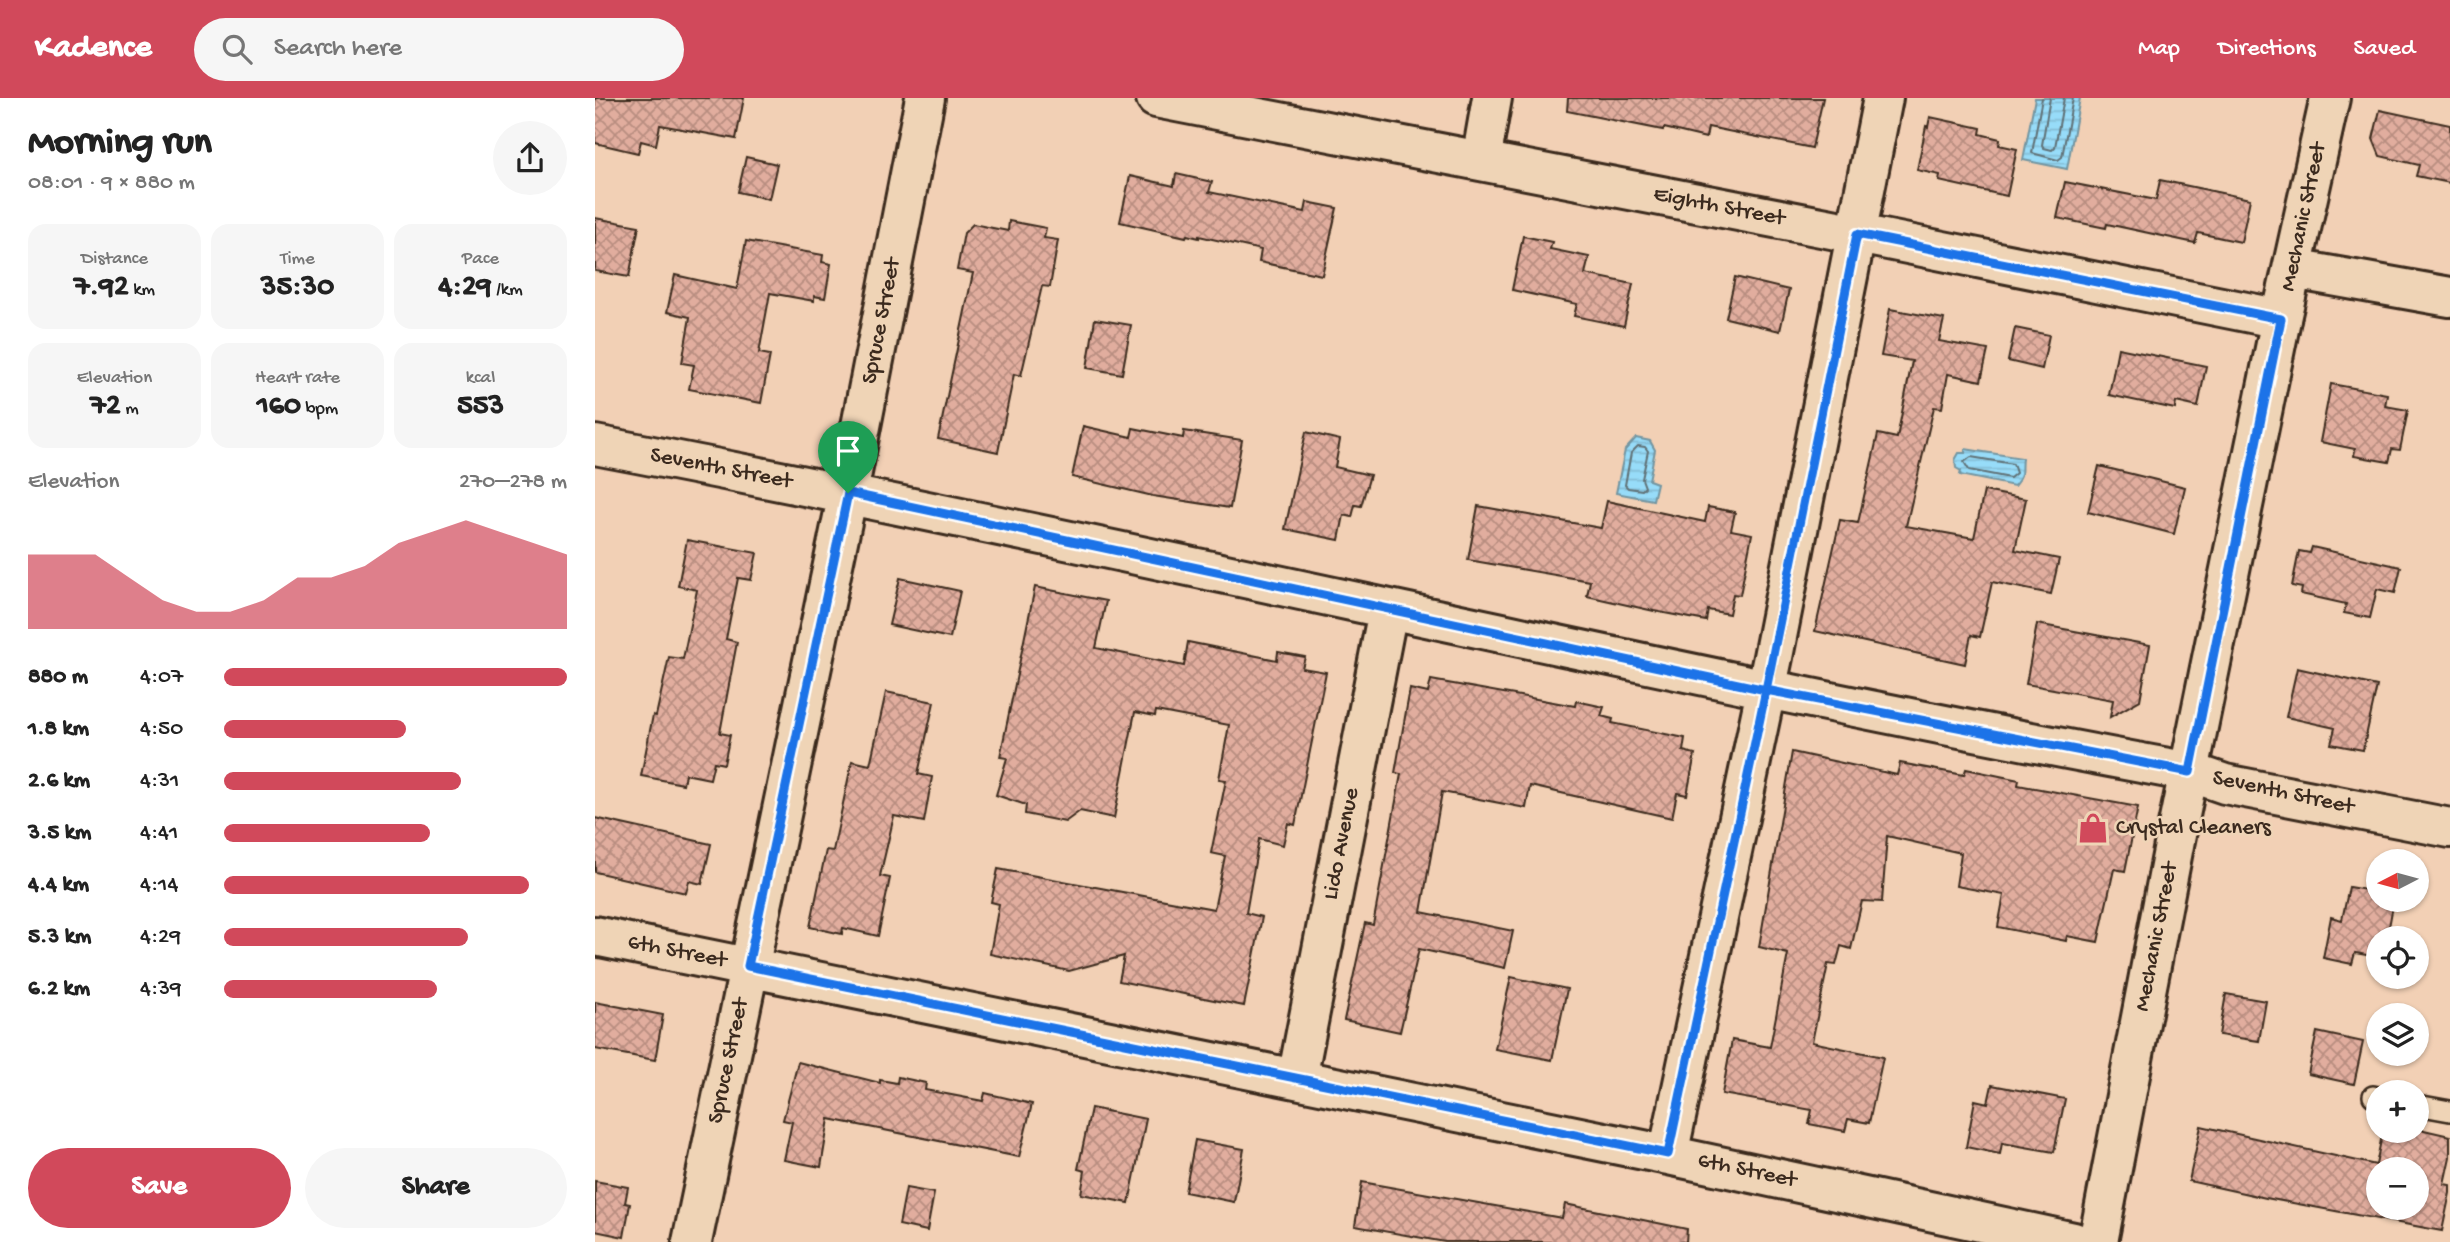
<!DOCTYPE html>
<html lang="en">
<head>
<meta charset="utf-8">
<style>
  body { margin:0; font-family:"Gochi Hand",sans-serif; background:#f6f6f6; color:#222; height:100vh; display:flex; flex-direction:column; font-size:26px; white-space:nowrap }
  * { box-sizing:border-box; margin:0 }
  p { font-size:23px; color:#767676 }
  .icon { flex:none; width:38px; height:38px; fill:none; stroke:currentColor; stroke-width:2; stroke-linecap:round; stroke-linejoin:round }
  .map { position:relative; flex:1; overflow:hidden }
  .sheet { display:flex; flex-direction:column; background:#fff; width:595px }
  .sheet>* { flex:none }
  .needle { width:46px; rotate:264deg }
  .buttons { position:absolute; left:1771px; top:751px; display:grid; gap:14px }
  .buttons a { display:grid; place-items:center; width:63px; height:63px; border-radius:50%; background:#fff; box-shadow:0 2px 5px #0004; font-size:35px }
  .pin { position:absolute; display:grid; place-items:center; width:60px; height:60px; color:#fff; margin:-72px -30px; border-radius:50% 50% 50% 0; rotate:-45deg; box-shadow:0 0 7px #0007 }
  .pin .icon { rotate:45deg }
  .round { display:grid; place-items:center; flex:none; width:74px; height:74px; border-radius:37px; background:#f6f6f6 }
  .overview { display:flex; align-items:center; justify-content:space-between; height:119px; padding:0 28px }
  h1 { font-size:38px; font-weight:700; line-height:52px }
  .stats { display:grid; grid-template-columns:repeat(3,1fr); gap:10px; height:119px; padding:7px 28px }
  .stats div { display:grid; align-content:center; border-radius:18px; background:#f6f6f6; text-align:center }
  .stats b { font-size:30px; font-weight:700 }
  .stats small { font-size:19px; font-weight:400 }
  .stats p { font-size:19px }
  .chart { height:196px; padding:14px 28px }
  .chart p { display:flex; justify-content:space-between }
  .chart svg { width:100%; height:126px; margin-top:7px; fill:#d1495b; opacity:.7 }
  .primary-button { display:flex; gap:14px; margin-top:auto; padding:14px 28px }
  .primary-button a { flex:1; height:80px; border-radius:42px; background:#d1495b; color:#fff; font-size:28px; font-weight:700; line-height:80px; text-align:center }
  .primary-button a+a { background:#f6f6f6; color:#222 }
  ul { padding:0 28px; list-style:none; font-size:23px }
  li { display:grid; grid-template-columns:112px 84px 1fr; align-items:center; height:52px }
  li i { height:18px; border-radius:9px; background:#d1495b }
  header { display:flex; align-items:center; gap:42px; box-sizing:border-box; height:98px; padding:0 35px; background:#d1495b; color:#fff }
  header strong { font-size:33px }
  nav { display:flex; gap:38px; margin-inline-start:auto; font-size:24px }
  .search { width:490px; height:63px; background:#f6f6f6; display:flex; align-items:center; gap:18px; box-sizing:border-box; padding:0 24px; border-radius:38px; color:#767676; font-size:26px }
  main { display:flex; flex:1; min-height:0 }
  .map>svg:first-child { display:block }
  .water { fill:url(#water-rules); stroke:#7295a1; stroke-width:2 }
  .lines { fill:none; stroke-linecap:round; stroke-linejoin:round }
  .shore { stroke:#607176; stroke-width:2 }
  .building { fill:url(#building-cross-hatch); stroke:#3b2a1e; stroke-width:2; fill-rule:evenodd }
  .lane-casing { stroke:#3b2a1e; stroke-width:24 }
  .street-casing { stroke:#3b2a1e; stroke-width:44 }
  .secondary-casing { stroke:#3b2a1e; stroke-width:44 }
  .lane { stroke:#efd4b6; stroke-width:19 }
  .street { stroke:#efd4b6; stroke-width:38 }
  .secondary { stroke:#efd4b6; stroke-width:38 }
  .route-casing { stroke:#fff; stroke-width:14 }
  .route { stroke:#1a73e8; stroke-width:9 }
  .labels { text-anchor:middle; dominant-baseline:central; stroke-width:5; stroke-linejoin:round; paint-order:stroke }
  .street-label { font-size:23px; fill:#3b2a1e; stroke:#efd4b6 }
  .poi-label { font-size:23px; fill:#3b2a1e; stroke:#efd4b6; text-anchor:start }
</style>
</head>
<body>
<header>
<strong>Kadence</strong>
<div class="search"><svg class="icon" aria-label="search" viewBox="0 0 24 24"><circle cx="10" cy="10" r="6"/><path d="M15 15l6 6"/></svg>Search here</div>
<nav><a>Map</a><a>Directions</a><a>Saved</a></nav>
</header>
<main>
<section class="sheet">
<div class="overview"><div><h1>Morning run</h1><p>08:01 · 9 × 880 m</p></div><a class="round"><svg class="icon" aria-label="share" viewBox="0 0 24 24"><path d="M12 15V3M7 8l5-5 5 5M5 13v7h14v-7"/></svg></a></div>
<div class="stats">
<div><p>Distance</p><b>7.92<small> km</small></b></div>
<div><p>Time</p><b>35:30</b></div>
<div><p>Pace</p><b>4:29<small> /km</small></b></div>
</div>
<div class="stats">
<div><p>Elevation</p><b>72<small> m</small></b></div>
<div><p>Heart rate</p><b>160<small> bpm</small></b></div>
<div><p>kcal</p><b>553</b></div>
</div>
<div class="chart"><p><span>Elevation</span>270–278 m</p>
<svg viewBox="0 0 160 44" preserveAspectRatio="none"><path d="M0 44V18L10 18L20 18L30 26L40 34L50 38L60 38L70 34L80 26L90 26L100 22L110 14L120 10L130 6L140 10L150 14L160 18V44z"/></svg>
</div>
<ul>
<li><b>880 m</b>4:07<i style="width:100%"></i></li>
<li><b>1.8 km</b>4:50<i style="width:53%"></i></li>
<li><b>2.6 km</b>4:31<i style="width:69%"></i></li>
<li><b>3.5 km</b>4:41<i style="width:60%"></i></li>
<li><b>4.4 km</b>4:14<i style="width:89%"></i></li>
<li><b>5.3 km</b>4:29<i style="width:71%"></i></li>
<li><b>6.2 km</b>4:39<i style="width:62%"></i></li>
</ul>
<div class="primary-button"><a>Save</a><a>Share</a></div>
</section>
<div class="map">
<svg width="1855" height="1144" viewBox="0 0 1855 1144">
  <defs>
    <pattern id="water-rules" width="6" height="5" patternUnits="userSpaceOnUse" patternTransform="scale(1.75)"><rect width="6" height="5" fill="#97dcf9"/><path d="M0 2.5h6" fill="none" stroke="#83bdd5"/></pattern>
    <pattern id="building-cross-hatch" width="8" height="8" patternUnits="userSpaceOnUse" patternTransform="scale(1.75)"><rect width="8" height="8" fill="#e1ad9e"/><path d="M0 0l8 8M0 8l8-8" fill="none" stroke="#b88d80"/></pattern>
  </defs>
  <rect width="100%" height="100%" fill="#f2d0b5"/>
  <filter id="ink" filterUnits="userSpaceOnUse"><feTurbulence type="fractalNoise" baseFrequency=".0143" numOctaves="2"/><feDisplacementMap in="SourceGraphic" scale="14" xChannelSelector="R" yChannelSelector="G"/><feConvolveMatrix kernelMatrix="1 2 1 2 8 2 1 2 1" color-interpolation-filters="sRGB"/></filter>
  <g filter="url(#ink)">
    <path class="water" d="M 1440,0 L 1485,0 L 1472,71 L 1428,62 Z
      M 1041,340 L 1055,343 L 1060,352 L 1054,382 L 1062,385 L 1058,402 L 1021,395 L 1030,352 Z
      M 1370,351 L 1427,360 C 1425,375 1430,375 1419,388 L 1365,377 L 1366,373 L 1361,370 L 1360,362 L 1364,355 L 1370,355 Z"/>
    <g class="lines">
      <path class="shore" d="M 1447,0 L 1437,55 L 1463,62 L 1467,59 L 1478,0
        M 1455,0 L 1447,47 L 1449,50 L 1457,52 L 1460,49 L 1469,0
        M 1043,348 L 1050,349 L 1053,353 L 1047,381 L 1050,389 L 1047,392 L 1033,390 L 1030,387 L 1036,355 Z
        M 1376,359 L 1418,366 L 1421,375 L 1415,380 L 1374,372 L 1369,364 Z"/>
    </g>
    <path class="building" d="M 0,0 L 149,0 L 141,41 L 65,27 L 61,47 L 46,43 L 43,55 L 0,45 Z
      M 973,0 L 1228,0 L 1217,50 L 1113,29 L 1111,40 L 1069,30 L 1068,32 L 972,13 Z
      M 1785,12 L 1855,27 L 1855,85 L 1821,78 L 1824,67 L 1785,58 L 1778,41 Z
      M 1335,19 L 1386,30 L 1385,36 L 1405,41 L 1404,47 L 1422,51 L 1412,98 L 1344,83 L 1345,77 L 1322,72 L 1331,28 L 1333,29 Z
      M 151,59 L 182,66 L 174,101 L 143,94 Z
      M 581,76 L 617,84 L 614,94 L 710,114 L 712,104 L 742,110 L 727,177 L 664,164 L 666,152 L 604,138 L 604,140 L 592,137 L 591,139 L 525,124 L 535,78 L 579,88 Z
      M 1565,82 L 1655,101 L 1646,144 L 1603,135 L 1600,145 L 1512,126 L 1511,130 L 1462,120 L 1470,84 L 1561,102 Z
      M 0,120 L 44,128 L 34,179 L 0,173 Z
      M 414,123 L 451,130 L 449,140 L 463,142 L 455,189 L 447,188 L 426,278 L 419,276 L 403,354 L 343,341 L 378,175 L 362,172 L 369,135 L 378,126 L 413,133 Z
      M 928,138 L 957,144 L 955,151 L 994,159 L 990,176 L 1038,186 L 1029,228 L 979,218 L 982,206 L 917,192 Z
      M 151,143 L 228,157 L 227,164 L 236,166 L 230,200 L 219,198 L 219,203 L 175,195 L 164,255 L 175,257 L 166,305 L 94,291 L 99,267 L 87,265 L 95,219 L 72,214 L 80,177 L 142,191 Z
      M 1140,179 L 1194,192 L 1185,233 L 1131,220 Z
      M 1295,211 L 1349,221 L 1344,243 L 1393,252 L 1386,283 L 1353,276 L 1347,310 L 1339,309 L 1311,428 L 1379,440 L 1389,393 L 1431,401 L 1420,452 L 1464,461 L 1456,496 L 1397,484 L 1385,539 L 1376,537 L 1370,566 L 1220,533 L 1245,422 L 1263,425 L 1283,336 L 1302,340 L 1317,263 L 1286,258 Z
      M 500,221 L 536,227 L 527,276 L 492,270 Z
      M 1420,230 L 1454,237 L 1447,271 L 1413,263 Z
      M 1523,250 L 1611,268 L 1603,309 L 1581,304 L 1580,311 L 1514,297 Z
      M 1736,286 L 1792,296 L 1790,308 L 1813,312 L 1805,352 L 1797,351 L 1794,364 L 1759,358 L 1760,351 L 1725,344 Z
      M 488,328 L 536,339 L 538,330 L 588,340 L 589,333 L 647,342 L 635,410 L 558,398 L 477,379 Z
      M 711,334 L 745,342 L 740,369 L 775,377 L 766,408 L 760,407 L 757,419 L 749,417 L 744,442 L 690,431 Z
      M 1504,368 L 1590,389 L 1579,436 L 1493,414 Z
      M 1012,403 L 1110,424 L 1113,409 L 1140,414 L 1136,432 L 1157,436 L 1145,497 L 1138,496 L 1134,516 L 1113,512 L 1111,523 L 1059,513 L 992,498 L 995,483 L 873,462 L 883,408 L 1006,430 Z
      M 92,442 L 162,455 L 156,482 L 143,480 L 131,541 L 142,544 L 125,635 L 135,637 L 129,666 L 119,664 L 115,681 L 90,676 L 88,686 L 46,678 L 58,617 L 61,618 L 74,559 L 88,561 L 102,492 L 83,488 Z
      M 1717,449 L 1806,469 L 1800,495 L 1782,491 L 1775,520 L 1749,515 L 1751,506 L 1706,496 L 1707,490 L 1697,488 L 1704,453 L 1715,455 Z
      M 305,480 L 365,493 L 355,540 L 294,527 Z
      M 440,489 L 511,503 L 501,550 L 589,568 L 593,544 L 682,562 L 683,554 L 710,559 L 707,570 L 731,574 L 700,727 L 693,725 L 688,747 L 664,741 L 651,815 L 667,819 L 649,908 L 524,883 L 529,858 L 474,873 L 395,856 L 404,806 L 396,804 L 403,771 L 619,811 L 630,758 L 616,755 L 631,682 L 624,681 L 634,627 L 561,613 L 560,618 L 540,614 L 519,720 L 485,713 L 470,724 L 430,716 L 431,707 L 401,697 L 412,660 L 405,659 Z
      M 1442,526 L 1555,547 L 1545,602 L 1515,619 L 1518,602 L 1431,586 Z
      M 1702,570 L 1782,588 L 1768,652 L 1736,646 L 1740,630 L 1691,619 Z
      M 836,582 L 980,608 L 981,603 L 1009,609 L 1006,618 L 1018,621 L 1017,625 L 1090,640 L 1088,653 L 1100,656 L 1092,697 L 1082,695 L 1077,720 L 935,688 L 931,710 L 847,694 L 826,814 L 918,833 L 910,870 L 824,851 L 805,934 L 749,922 L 770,825 L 778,827 L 806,676 L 800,675 L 815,591 L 833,595 Z
      M 291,594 L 339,604 L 323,676 L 337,679 L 329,724 L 299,718 L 285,778 L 295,780 L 283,838 L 248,830 L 247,836 L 215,829 L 231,752 L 238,753 L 257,663 L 275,667 Z
      M 1197,654 L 1302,677 L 1305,665 L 1369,677 L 1371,671 L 1424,682 L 1423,687 L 1543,709 L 1530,773 L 1519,771 L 1503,844 L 1472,838 L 1471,843 L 1403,829 L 1409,797 L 1361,788 L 1366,755 L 1292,738 L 1287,804 L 1267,803 L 1256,851 L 1246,848 L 1241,867 L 1233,866 L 1217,944 L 1288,959 L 1274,1025 L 1253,1021 L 1250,1033 L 1214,1026 L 1217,1012 L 1127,996 L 1137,942 L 1175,949 L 1193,856 L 1164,849 Z
      M 0,720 L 116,746 L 107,786 L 94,783 L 91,795 L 0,774 Z
      M 1754,789 L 1783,794 L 1783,802 L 1799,802 L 1792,840 L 1783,840 L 1783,859 L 1760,855 L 1757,866 L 1728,860 L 1736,819 L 1747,822 Z
      M 916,879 L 972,891 L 957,962 L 900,951 Z
      M 1631,896 L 1671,903 L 1664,943 L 1624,937 Z
      M 0,904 L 68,917 L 60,962 L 0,951 Z
      M 1722,934 L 1768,944 L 1759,986 L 1713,976 Z
      M 203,964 L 285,985 L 285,982 L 302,985 L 303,979 L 331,985 L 330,992 L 388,1003 L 390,995 L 437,1006 L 424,1059 L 234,1021 L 226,1069 L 189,1062 L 197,1024 L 188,1022 Z
      M 1397,987 L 1470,1001 L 1459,1054 L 1407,1045 L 1405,1056 L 1371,1049 L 1380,1002 L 1393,1005 Z
      M 496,1010 L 551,1021 L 534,1105 L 486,1096 L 490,1073 L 483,1071 Z
      M 1606,1028 L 1781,1067 L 1788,1032 L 1829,1032 L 1855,1038 L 1855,1059 L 1849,1086 L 1855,1087 L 1855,1095 L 1847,1133 L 1671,1100 L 1594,1083 ZM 1783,1071 L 1822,1071 L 1822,1110 L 1783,1110 Z
      M 600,1042 L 649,1051 L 639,1104 L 590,1094 Z
      M 0,1083 L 33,1089 L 30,1105 L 35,1106 L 29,1139 L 0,1133 Z
      M 767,1084 L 967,1120 L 970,1106 L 1092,1131 L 1091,1144 L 850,1144 L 760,1128 Z
      M 311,1090 L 339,1095 L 332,1133 L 304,1127 Z"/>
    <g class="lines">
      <g class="lane-casing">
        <path id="lane" d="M 1778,998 L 1783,999
          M 1822,1007 L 1855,1013"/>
      </g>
      <g class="street-casing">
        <path id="street" d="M 561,0 L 1278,139 L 1686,221
          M 886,63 L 897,0
          M 0,347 C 533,448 1061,576 1595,674 L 1630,686 L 1855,730
          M 0,838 L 1073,1057 L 1479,1144
          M 702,981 L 793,512
          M 1073,1057 L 1178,559 L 1288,0
          M 97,1144 L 253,395 L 330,0"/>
      </g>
      <g class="secondary-casing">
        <path id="secondary" d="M 1698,171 L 1855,199
          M 1503,1144 L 1580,742 L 1686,221 L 1735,0"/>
      </g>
      <use href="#lane" class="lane"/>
      <use href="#street" class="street"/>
      <use href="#secondary" class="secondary"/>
    </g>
  </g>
  <g class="lines" filter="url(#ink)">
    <g class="route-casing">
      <path id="route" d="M 253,395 L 153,868 L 1073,1056 L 1171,592 L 1595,674 L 1686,221 L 1262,136 L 1171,592 L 253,395"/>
    </g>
    <use href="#route" class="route"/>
  </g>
  <defs>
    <g id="shop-bare" transform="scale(2.415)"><path d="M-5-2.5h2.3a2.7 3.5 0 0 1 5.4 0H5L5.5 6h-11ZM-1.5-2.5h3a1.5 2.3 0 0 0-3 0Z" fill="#d1495b" stroke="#efd4b6" stroke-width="2.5" paint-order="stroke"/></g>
  </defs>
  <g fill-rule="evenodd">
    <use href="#shop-bare" x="1498" y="730"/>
  </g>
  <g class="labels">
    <g class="street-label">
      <text transform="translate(1124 109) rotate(11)">Eighth Street</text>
      <text transform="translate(1709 119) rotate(-78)">Mechanic Street</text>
      <text transform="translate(287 223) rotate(-79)">Spruce Street</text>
      <text transform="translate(126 371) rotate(11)">Seventh Street</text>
      <text transform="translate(1688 695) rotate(12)">Seventh Street</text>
      <text transform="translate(747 746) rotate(-79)">Lido Avenue</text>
      <text transform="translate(1562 839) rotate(-79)">Mechanic Street</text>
      <text transform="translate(82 854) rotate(11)">6th Street</text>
      <text transform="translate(134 963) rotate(-78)">Spruce Street</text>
      <text transform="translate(1152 1073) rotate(12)">6th Street</text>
    </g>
    <g class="poi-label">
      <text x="1521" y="730">Crystal Cleaners</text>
    </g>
  </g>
</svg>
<div class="buttons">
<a><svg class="needle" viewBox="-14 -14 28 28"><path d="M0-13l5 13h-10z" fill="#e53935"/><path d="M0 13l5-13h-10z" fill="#767676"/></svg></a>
<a><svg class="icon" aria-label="locate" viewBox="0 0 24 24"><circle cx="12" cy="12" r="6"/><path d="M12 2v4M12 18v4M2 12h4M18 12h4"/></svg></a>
<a><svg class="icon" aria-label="layers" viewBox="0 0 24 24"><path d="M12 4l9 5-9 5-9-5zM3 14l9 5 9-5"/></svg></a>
<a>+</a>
<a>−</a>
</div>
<div class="pin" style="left:253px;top:395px;background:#1e9e55"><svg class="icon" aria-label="arrive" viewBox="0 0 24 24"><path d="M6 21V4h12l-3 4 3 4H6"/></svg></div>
</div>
</main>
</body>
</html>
